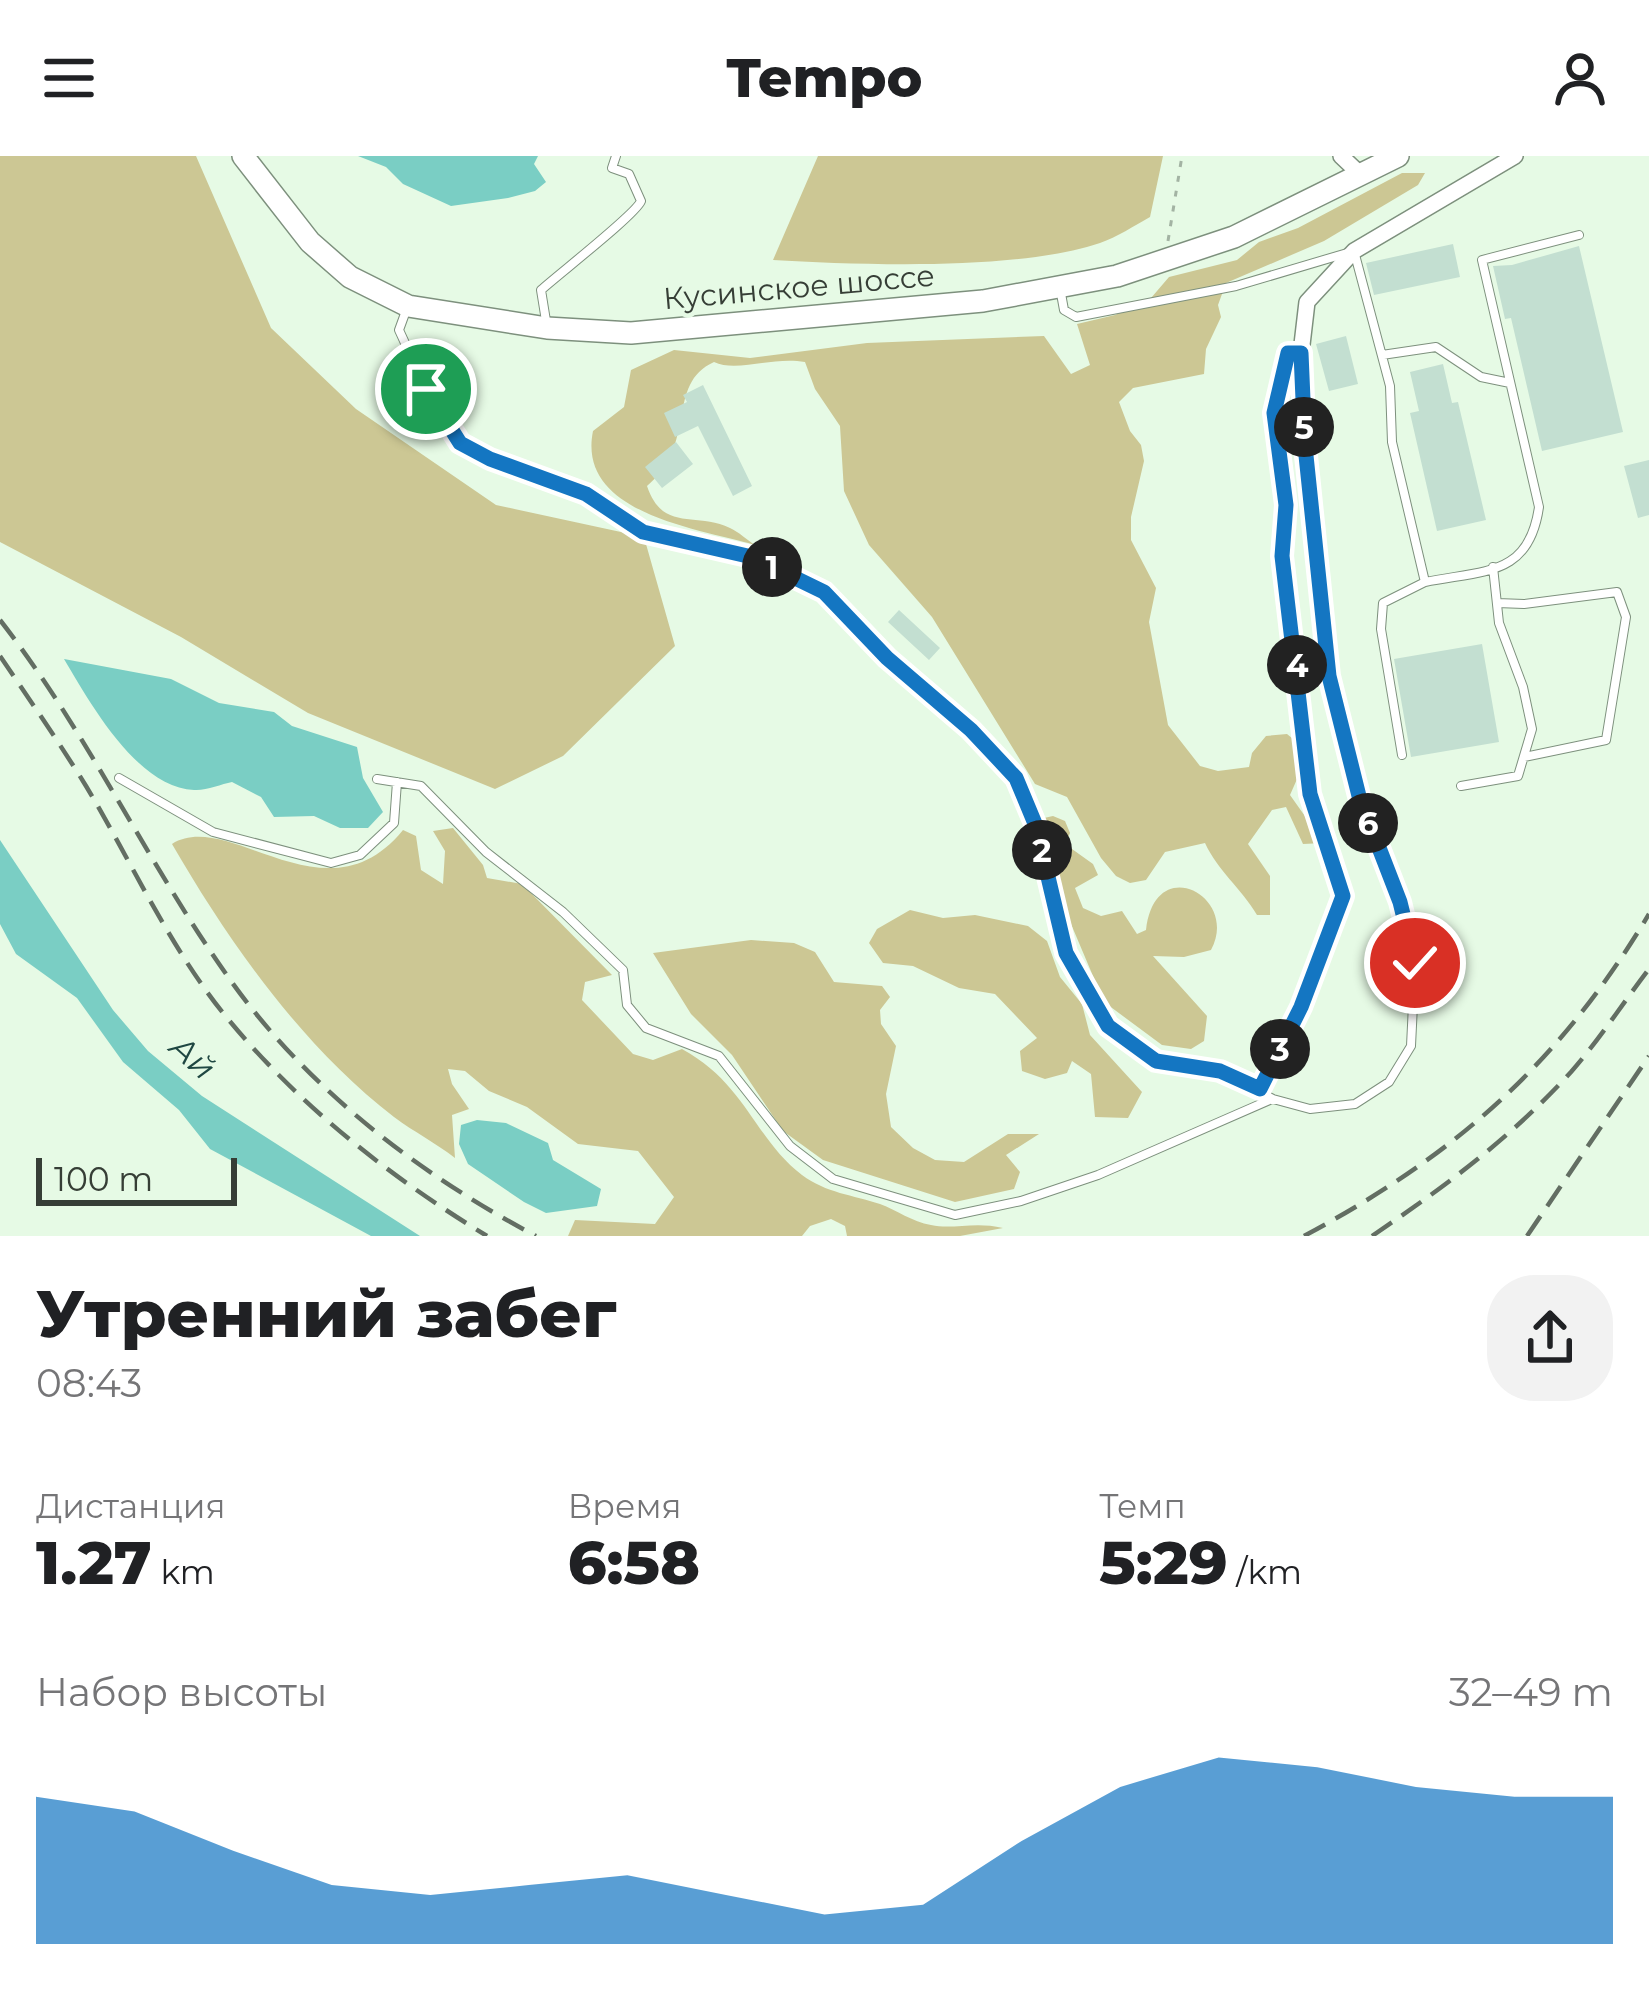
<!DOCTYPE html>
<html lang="ru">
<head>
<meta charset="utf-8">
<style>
  body { margin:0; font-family:Montserrat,sans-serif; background:#f2f2f2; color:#202124; height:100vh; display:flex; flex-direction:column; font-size:45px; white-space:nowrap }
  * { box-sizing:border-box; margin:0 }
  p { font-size:39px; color:#757577 }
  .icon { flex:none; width:66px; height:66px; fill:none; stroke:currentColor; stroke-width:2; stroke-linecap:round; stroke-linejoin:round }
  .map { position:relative; height:1080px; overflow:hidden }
  .drawer { display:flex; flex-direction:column; background:#fff; flex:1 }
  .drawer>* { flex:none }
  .scale { position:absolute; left:36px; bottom:30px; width:201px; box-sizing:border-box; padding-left:12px; border:6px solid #363e36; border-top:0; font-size:33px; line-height:42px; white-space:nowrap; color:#363e36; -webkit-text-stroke:9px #e6fae5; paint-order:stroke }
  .pin { position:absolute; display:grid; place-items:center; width:102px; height:102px; color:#fff; margin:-51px; border:6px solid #fff; border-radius:50%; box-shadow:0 3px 12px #0007 }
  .km { position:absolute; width:60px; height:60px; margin:-30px; border-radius:50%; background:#222; color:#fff; font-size:33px; line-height:60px; text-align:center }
  .round { display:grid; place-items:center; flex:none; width:126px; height:126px; border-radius:48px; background:#f2f2f2 }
  .head { display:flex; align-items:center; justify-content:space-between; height:204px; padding:0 36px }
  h1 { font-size:66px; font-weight:800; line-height:90px }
  .figures { display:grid; grid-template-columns:repeat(3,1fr); gap:18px; height:204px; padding:12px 36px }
  .figures div { display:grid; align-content:center }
  .figures b { font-size:60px; font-weight:800 }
  .figures small { font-size:33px; font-weight:400 }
  .figures p { font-size:33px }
  .chart { height:336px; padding:24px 36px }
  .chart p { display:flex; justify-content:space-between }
  .chart svg { width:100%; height:216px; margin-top:12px; fill:#1476c2; opacity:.7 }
  header { display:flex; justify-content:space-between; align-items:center; height:156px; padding:0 36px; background:#fff; font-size:54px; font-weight:800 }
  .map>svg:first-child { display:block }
  .green { fill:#ccc794 }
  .water { fill:#7acec4 }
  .building { fill:#c3dfd1 }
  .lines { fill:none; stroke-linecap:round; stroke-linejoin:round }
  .service-casing { stroke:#7d907d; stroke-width:10 }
  .minor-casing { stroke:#7d907d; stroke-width:18 }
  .secondary-casing { stroke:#7d907d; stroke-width:24 }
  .path { stroke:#a3b3a3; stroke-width:3; stroke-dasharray:6 9; stroke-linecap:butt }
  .service { stroke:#fff; stroke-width:8 }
  .minor { stroke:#fff; stroke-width:15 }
  .secondary { stroke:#fff; stroke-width:21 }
  .rail { stroke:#636e63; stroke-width:4.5; stroke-dasharray:24 12; stroke-linecap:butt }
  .route-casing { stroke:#fff; stroke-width:24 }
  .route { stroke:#1476c2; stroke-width:15 }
  .labels { text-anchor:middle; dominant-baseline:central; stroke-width:9; stroke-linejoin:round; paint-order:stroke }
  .street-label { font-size:30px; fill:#363e36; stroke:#e6fae5 }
  .water-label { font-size:33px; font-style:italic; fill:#1f4742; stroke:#e6fae5 }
</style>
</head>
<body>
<header><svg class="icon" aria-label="menu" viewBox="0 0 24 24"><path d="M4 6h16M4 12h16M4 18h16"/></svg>Tempo<svg class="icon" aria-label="person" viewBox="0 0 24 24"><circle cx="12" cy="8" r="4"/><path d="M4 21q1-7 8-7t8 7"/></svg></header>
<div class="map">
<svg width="1649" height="1080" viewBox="0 0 1649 1080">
  <rect width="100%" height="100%" fill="#e6fae5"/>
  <path class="green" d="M 0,0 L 196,0 L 271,172 L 356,253 L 496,349 L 644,381 L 675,490 L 563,600 L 495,633 L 308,557 L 181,481 L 0,386 Z
    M 818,0 L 1163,0 L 1150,61 C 1134,70 1117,81 1100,87 C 1016,115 862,109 773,104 Z
    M 1402,17 L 1425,17 L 1418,29 L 1324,85 L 1226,127 L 1218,149 L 1221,161 L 1206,193 L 1204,218 L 1133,232 L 1119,246 L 1130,275 L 1141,289 L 1144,305 L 1131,361 L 1131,384 L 1156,432 L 1149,466 L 1168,569 L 1200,610 L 1218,615 L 1249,611 L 1252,597 L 1266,580 L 1287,578 L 1309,596 L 1290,639 L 1324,687 L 1303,688 L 1286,651 L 1272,654 L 1248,688 L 1270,720 L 1270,759 L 1257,759 C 1241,732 1218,715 1205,687 L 1165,696 L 1146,724 L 1130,727 L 1116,720 L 1101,702 L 1067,641 L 1035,628 L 932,461 L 869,389 L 844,335 L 840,270 L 815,233 L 805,206 C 772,200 737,217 714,206 C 665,228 698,289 647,330 C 663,377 695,355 730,372 C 739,376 747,384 755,389 C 702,373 576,359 593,275 L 624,251 L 631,214 L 674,194 L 750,202 L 867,187 L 1044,180 L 1071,218 L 1090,209 L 1077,168 L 1115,159 L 1151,142 L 1169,121 L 1237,104 L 1259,86 L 1298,72 Z
    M 1053,660 L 1065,665 L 1070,677 L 1065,688 L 1093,708 L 1098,719 L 1075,732 L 1083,752 L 1101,760 L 1122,755 L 1137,778 L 1146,774 C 1155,695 1240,741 1211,794 L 1184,801 L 1153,800 L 1207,860 L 1204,885 L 1191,893 L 1162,889 L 1104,846 L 1060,742 L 1044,662 Z
    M 453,672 L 483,709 L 487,722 L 522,728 L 612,819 L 585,826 L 582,844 L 633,898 L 653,904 L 682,893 C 746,928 754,982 802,1019 C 826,1037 853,1039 880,1048 C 897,1054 912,1066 931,1069 C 953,1074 974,1065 1003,1072 L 960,1080 L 847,1080 L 845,1070 L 831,1063 L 810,1070 L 802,1080 L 568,1080 L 575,1064 L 655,1068 L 674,1041 L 638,995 L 578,988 L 527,951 L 489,935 L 465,915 L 448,913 L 452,928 L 469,953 L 452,959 L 455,1002 C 436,987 414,976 394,961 C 302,890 230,788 172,688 C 229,652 326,769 403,674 L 416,680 L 421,714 L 443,728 L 445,695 L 433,675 Z
    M 910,754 L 943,762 L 975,759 L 1028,770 L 1047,785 L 1060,821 L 1082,848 L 1090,879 L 1142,936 L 1128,962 L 1095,961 L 1091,918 L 1072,905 L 1067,917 L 1045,923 L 1022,915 L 1020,895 L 1037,882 L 995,838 L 959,832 L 913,810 L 883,807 L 869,787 L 877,773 Z
    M 751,784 L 794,787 L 815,796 L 834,826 L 882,830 L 890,841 L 880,854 L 881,868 L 896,890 L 886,938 L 891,971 L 913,992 L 935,1004 L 964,1006 L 1008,978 L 1039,978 L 1006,999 L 1020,1016 L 1014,1033 L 955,1046 L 823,1004 L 783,975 L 732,899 L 691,858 L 653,797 Z"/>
  <path class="water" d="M 358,0 L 538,0 L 534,8 L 546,26 L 535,35 L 508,42 L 451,50 L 403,28 L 386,11 Z
    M 64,503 L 171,523 L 219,547 L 274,556 L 292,570 L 357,591 L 363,622 L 383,656 L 368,672 L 340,672 L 314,660 L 274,661 L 261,641 L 232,626 C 221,628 206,635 194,634 C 137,632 89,545 64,503 Z
    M 0,684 L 113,854 L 148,895 L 202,940 L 420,1080 L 371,1080 L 210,993 L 179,954 L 123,906 L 77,842 L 16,798 L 0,768 Z
    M 477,964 L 506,967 L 548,987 L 553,1004 L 601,1033 L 597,1050 L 546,1057 L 524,1046 L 468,1008 L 459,988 L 461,969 Z"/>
  <path class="building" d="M 1453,88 L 1460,121 L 1374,139 L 1366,107 Z
    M 1579,90 L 1623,276 L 1542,295 L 1511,162 L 1505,163 L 1493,110 L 1512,109 Z
    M 1346,180 L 1358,228 L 1329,235 L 1316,188 Z
    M 1443,208 L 1452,247 L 1458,246 L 1486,364 L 1437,375 L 1410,257 L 1419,255 L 1410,216 Z
    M 703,229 L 752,330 L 733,340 L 698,270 L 675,281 L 664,257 L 687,246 L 683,239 Z
    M 676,286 L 693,308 L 662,332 L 645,311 Z
    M 1649,304 L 1649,359 L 1638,362 L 1624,310 Z
    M 899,454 L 940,492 L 929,504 L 888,466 Z
    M 1482,488 L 1499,586 L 1411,601 L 1394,503 Z"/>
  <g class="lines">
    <g class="service-casing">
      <path id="service" d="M 1060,132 L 1064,154 L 1076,161 L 1236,130 L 1354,95 L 1390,230 L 1392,286 L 1425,426 L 1383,447 L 1381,473 L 1402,599
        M 407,152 L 399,174 L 426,233 L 460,287 L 490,303 L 586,338 L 643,376 L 752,401 L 824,436 L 887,502 L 971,574 L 1016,622 L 1036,670 L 1067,797 L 1108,870 L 1156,905 L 1220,915 L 1273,943 L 1310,953 L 1355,948 L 1389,926 L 1411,890 L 1415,807 L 1400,746 L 1359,640 L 1329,520 L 1305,290 L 1301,197
        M 547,171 L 541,134 C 560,117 636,58 641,45 L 629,18 L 612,12 L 616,0
        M 1382,199 L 1436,191 L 1481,221 L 1510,227
        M 1425,426 C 1484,414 1529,421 1539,351 L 1482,104 L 1579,79
        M 1497,447 L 1524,448 L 1617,436 L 1626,461 L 1606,584 L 1524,601
        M 119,622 L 213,676 L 331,707 L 360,699 L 394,667 L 397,626
        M 377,623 L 421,630 L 486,696 L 563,756 L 623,814 L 627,849 L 646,872 L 719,900 L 790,990 L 833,1023 L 955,1059 L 1021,1045 L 1098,1019 L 1272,943
        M 1461,630 L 1518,620 L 1532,573 L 1523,531 L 1499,467 L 1493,411"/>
    </g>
    <g class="minor-casing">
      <path id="minor" d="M 1341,0 L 1361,19
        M 1260,933 L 1301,851 L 1343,740 L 1310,638 L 1282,400 L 1286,349 L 1274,258 L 1288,197 L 1301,197 L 1307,146 L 1354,95 L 1515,0"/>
    </g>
    <g class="secondary-casing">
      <path id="secondary" d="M 243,0 L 310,86 L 350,121 L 408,150 L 547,172 L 631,177 L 983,145 L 1117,120 L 1234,81 L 1398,0"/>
    </g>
    <path class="path" d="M 1168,85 L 1182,0"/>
    <use href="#service" class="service"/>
    <use href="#minor" class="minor"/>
    <use href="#secondary" class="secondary"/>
    <path class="rail" d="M 0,464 C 88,577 148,709 231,825 C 309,934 419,1018 536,1080
      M 0,500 C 29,543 59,586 86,630 C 131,705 168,788 223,857 C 297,948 387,1019 487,1080
      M 1304,1080 C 1457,998 1559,908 1649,758
      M 1372,1080 C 1443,1032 1512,981 1571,916 C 1599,884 1623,847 1649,813
      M 1527,1080 L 1649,900"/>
  </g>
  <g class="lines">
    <g class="route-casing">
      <path id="route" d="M 426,233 L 460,287 L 490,303 L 586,338 L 643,376 L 752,401 L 824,436 L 887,502 L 971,574 L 1016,622 L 1036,670 L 1066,797 L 1108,870 L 1156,905 L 1220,915 L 1260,933 L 1301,851 L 1343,740 L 1310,638 L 1282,400 L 1286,349 L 1274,257 L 1288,197 L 1301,197 L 1305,290 L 1329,520 L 1359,640 L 1400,746 L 1415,807"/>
    </g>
    <use href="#route" class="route"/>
  </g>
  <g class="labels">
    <g class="street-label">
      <text transform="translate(799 131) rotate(-5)">Кусинское шоссе</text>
    </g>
    <g class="water-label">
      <text transform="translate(193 901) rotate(42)">Ай</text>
    </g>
  </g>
</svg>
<div class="scale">100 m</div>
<div class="pin" style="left:426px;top:233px;background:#1e9e55"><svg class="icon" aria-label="arrive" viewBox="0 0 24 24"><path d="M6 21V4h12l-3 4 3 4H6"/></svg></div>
<div class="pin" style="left:1415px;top:807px;background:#d93025"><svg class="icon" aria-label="check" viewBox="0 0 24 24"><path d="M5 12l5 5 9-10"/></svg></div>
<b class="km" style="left:772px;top:411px">1</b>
<b class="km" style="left:1042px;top:694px">2</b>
<b class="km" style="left:1280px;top:893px">3</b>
<b class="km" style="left:1297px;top:509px">4</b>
<b class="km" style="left:1304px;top:271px">5</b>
<b class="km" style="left:1368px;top:667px">6</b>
</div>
<section class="drawer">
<div class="head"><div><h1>Утренний забег</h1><p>08:43</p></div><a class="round"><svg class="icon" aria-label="share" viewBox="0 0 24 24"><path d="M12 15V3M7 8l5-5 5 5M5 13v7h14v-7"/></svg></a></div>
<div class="figures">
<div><p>Дистанция</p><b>1.27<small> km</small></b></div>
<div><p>Время</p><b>6:58</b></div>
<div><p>Темп</p><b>5:29<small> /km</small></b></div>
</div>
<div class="chart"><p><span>Набор высоты</span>32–49 m</p>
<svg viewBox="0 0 160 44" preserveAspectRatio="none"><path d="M0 44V14L10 17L20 25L30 32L40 34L50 32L60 30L70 34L80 38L90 36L100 23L110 12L120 6L130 8L140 12L150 14L160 14V44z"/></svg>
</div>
</section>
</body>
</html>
